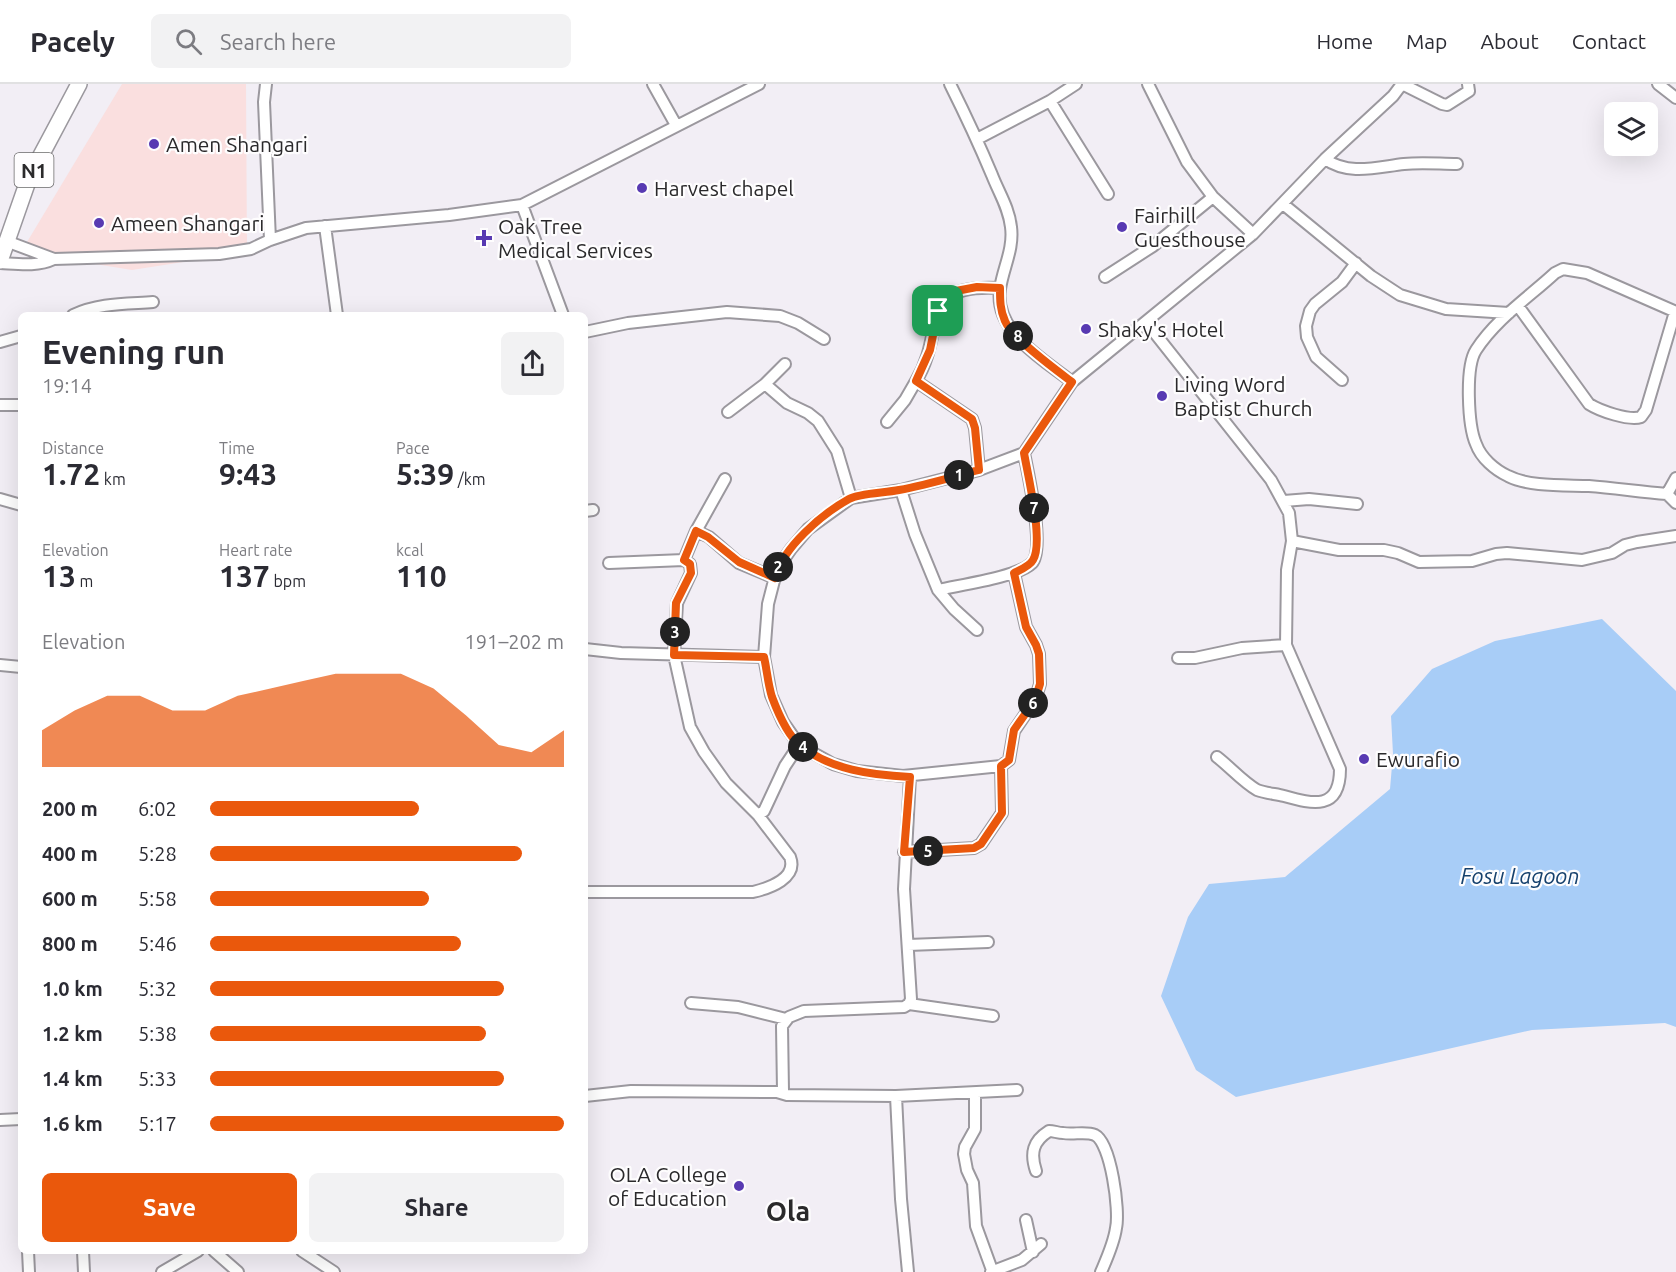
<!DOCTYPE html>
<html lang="en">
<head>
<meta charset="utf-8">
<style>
  body { margin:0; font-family:Ubuntu,sans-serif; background:#f2f2f3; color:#2b2b33; height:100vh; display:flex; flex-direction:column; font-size:22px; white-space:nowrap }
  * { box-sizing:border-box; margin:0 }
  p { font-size:20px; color:#7c7c81 }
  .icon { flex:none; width:33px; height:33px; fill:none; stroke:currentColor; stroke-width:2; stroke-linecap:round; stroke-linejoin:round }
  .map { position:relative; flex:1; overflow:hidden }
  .sheet { position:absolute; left:18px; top:228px; width:570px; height:942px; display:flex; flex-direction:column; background:#fff; border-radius:9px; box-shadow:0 6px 24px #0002 }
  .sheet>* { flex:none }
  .controls { position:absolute; left:1604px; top:18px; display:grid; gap:12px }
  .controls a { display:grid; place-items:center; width:54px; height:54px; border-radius:9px; background:#fff; box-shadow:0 6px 24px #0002; font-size:30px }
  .pin { position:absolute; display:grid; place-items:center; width:51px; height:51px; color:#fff; margin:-26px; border-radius:12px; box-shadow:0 3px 9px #0006 }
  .km { position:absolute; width:30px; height:30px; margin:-15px; border-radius:50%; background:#222; color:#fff; font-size:16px; line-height:30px; text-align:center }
  .round { display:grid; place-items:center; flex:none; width:63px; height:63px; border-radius:9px; background:#f2f2f3 }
  .head { display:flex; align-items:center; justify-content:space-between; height:102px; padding:0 24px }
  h1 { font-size:33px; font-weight:600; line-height:45px }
  .stats { display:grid; grid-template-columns:repeat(3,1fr); gap:9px; height:102px; padding:6px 24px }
  .stats div { display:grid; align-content:center }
  .stats b { font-size:30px; font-weight:600 }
  .stats small { font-size:16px; font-weight:400 }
  .stats p { font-size:16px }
  .chart { height:168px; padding:12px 24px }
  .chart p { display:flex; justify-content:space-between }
  .chart svg { width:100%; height:108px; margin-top:6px; fill:#ea580c; opacity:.7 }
  .cta { display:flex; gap:12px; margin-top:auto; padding:12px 24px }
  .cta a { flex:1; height:69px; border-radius:9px; background:#ea580c; color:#fff; font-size:24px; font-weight:600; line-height:69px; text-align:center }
  .cta a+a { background:#f2f2f3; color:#2b2b33 }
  ul { padding:0 24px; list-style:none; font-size:20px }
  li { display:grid; grid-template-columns:96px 72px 1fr; align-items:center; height:45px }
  li i { height:15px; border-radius:8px; background:#ea580c }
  header { display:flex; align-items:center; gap:36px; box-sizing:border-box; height:84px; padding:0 30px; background:#fff; border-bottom:2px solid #e1e1e2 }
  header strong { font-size:28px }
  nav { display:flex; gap:33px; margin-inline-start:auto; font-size:21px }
  .search { width:420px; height:54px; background:#f2f2f3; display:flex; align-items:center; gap:15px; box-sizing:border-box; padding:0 21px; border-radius:9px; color:#7c7c81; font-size:22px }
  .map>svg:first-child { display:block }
  .industrial { fill:#fadfdf }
  .water { fill:#a8cdf7 }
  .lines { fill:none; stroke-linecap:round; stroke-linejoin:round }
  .minor-casing { stroke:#9b989e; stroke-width:14 }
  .highway-casing { stroke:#9b989e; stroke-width:18 }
  .minor { stroke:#fff; stroke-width:10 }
  .highway { stroke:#fff; stroke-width:15 }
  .route-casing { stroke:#fff; stroke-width:12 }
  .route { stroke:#ea580c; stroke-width:8 }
  .poi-dot { fill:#583ab2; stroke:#fefdfe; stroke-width:2 }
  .labels { text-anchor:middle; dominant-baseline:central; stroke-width:4.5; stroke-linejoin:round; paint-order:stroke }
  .shield { fill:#fefdfe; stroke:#6a696a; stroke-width:1.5 }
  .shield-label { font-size:20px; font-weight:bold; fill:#2a292b }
  .poi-label { font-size:21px; fill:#2a292b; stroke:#fefdfe; text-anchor:start }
  .water-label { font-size:22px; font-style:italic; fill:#16416d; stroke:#fefdfe }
  .district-label { font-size:27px; font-weight:bold; fill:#2a292b; stroke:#fefdfe }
</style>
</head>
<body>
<header>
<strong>Pacely</strong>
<div class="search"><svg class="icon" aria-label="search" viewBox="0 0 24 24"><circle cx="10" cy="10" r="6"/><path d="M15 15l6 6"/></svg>Search here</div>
<nav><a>Home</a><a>Map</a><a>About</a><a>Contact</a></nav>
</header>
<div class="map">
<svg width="1676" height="1188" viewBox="0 0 1676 1188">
  <rect width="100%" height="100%" fill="#f2eef5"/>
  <path class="industrial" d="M 122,0 L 246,0 L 247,168 L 132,186 L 21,168 Z"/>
  <path class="water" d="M 1602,535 L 1676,607 L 1676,943 L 1665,939 L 1532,946 L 1236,1013 L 1196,986 L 1161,912 L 1188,833 L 1209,800 L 1285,793 L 1390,705 L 1393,670 L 1391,632 L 1432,585 L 1495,557 Z"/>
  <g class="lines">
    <g class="minor-casing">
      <path id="minor" d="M 266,0 L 264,18 L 270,156
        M 653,0 L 676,41
        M 950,0 C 965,30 979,60 992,91 C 999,109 1009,124 1011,143 C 1014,165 1003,184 1000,205 C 994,248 1043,275 1072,298
        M 1148,0 L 1187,78 L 1213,113 L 1253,150
        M 1402,0 L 1442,20 L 1447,21 L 1469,7 L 1468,0
        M 1658,0 L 1676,14
        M 1050,17 L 1108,110
        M 977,55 L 1050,17 L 1076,0
        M 1325,75 C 1349,92 1377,83 1404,80 C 1422,78 1440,80 1457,80
        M 1283,120 L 1371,192 L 1400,211 L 1446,225 L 1509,229
        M 522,121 L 563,231
        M 325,142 L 337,231
        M 6,157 L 54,175 L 219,170 L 251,165 L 270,156 L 306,144 L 449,131 L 522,121 L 759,0
        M 0,179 C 18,180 37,183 54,175
        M 1105,193 L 1153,162 L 1213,113
        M 1518,222 L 1589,320 C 1600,327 1629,337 1641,333 L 1646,326 L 1675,228
        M 1676,228 L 1587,189 L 1563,185 L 1555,189 C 1529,213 1496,235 1476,266 C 1465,283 1468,342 1476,360 C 1481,374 1495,386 1508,392 C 1529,403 1565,401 1589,402 C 1615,404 1641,408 1667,410 L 1676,419
        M 73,231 C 99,219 125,220 153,218
        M 1146,238 L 1271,396 L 1289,429 L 1292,457 L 1287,486 L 1286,561 L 1340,685 C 1340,727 1313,720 1284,712 C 1276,710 1265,709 1257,706 C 1243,698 1230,683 1217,673
        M 585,248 L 628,239 L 727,228 L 780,232 L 798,239 L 824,255
        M 0,258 L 21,252
        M 785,280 L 765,300 L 787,319 L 808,329 L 818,337 L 837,367 L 851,414
        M 1342,296 L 1316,273 L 1307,253 L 1306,242 L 1310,227 L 1315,220 L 1342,198 L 1356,179
        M 916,297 C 948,244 914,199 1000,204
        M 0,321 L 21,321
        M 728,328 L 765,300
        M 887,338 L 905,316 L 916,297 L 972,335 L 975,344 L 979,386
        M 901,406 L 915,450 L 938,506 L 954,525 L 977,546
        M 1667,410 L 1676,394
        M 0,415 L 21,421
        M 1284,417 L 1309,415 L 1357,420
        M 585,427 L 593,426
        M 696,447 L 709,453 L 739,479 L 775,494
        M 1292,457 L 1339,466 L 1384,466 L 1398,469 L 1419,478 L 1472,477 L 1496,470 L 1507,469 L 1582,476 L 1612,469 L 1625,461 L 1637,458 L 1676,452
        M 684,476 L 696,447 L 725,395
        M 609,479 L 684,476 L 690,480 L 691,489 L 677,519 L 674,571 L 690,643 L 704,668 L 726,699 L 758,731 L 764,727 L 785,682 L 799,661
        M 938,506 C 959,501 1018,493 1032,479 C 1045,465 1028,389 1024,369
        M 585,565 L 621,569 L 764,573
        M 1178,574 L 1195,574 L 1242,564 L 1286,561
        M 0,581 L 21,583
        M 1001,682 L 1009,676 L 1014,647 L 1035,616 L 1040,600 L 1039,570 L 1036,561 L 1026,543 L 1014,489
        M 904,768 L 974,764 L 981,760 L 1002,729 L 1001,682 L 903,692 L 857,687 L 833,680 L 799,661 L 783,638 L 771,611 L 764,573 L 768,520 L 777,485 L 791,465 L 808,445 L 851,414 L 901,406 L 979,386 L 1024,369 L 1072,298 L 1253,150 L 1325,75 L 1393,12 L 1402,0
        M 585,808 L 753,808 C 770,804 798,794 790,773 L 758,731
        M 908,861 L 988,858
        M 691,919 L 738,923 L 786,935
        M 909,920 L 993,932
        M 777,1008 L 783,1007 L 782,942 L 789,933 L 804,927 L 904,923 L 909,920 L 911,915 L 904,805 L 910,693
        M 975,1009 L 975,1045 L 965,1063 L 964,1070 L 967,1086 L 973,1099 L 976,1142 L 992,1186
        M 585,1012 L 631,1007 L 777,1008 L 787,1011 L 896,1012 L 1017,1006
        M 896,1012 L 901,1115 L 908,1188
        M 0,1036 L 21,1035
        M 1036,1087 C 1030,1069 1033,1057 1049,1047 C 1054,1047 1058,1049 1063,1049 C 1073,1051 1086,1047 1095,1051 C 1111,1059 1120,1127 1116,1144 C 1114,1159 1107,1174 1101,1188
        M 1026,1136 L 1033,1168
        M 28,1167 L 29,1188
        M 83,1167 L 84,1188
        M 214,1167 L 238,1188
        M 302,1167 L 334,1188
        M 162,1188 L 198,1167
        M 991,1188 L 1022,1176 L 1041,1160"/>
    </g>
    <g class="highway-casing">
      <path id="highway" d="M 0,177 L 29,94 L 79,0"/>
    </g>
    <use href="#minor" class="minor"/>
    <use href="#highway" class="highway"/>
  </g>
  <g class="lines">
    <g class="route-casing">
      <path id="route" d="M 977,203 L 1000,204 C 1000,216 1000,226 1005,237 C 1012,254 1056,286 1072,298 L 1024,369 C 1028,392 1044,458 1033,476 C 1030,482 1020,486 1014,489 L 1026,543 L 1036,561 L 1039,570 L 1040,600 L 1035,616 L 1014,646 L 1009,676 L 1001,682 L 1002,729 L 981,760 L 974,764 L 904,768 L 910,693 C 872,691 830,686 800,661 C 787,651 778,629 772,613 C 768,601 767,586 764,573 L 674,571 L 676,519 L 691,489 L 690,480 L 684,476 L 696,447 L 708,453 L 739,478 L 775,494 C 783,463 822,430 849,415 C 860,409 885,409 899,406 C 926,401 952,393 979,386 L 975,344 L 972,335 L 916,297 L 930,266 L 938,227 L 947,213 L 956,207 Z"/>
    </g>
    <use href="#route" class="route"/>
  </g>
  <g class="poi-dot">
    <circle cx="154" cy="60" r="6"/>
    <circle cx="642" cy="104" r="6"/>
    <circle cx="99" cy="139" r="6"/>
    <circle cx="1122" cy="143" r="6"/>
    <path d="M481 145h6v6h6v6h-6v6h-6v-6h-6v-6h6z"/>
    <circle cx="1086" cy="245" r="6"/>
    <circle cx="1162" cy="312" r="6"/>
    <circle cx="1364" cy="675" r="6"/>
    <circle cx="739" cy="1102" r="6"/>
  </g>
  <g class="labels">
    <rect class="shield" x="14.5" y="69" width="39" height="34" rx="4.5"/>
    <g class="shield-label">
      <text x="34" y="86">N1</text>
    </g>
    <g class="poi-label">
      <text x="166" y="60">Amen Shangari</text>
      <text x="654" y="104">Harvest chapel</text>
      <text x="1134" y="131">Fairhill<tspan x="1134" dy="24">Guesthouse</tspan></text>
      <text x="111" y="139">Ameen Shangari</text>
      <text x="498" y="142">Oak Tree<tspan x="498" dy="24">Medical Services</tspan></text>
      <text x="1098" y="245">Shaky's Hotel</text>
      <text x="1174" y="300">Living Word<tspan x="1174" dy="24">Baptist Church</tspan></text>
      <text x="1376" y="675">Ewurafio</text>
      <text x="727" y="1090" text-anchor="end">OLA College<tspan x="727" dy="24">of Education</tspan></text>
    </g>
    <g class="water-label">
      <text x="1520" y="791">Fosu Lagoon</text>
    </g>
    <g class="district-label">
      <text x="788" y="1127">Ola</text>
    </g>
  </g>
</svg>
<div class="controls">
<a><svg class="icon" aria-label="layers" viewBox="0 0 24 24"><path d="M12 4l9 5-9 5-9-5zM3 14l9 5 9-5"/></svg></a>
</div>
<div class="pin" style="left:938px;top:227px;background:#1e9e55"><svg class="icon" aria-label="arrive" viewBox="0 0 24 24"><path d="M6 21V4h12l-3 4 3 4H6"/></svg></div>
<b class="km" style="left:959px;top:391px">1</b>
<b class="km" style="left:778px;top:483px">2</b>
<b class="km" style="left:675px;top:548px">3</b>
<b class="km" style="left:803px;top:663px">4</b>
<b class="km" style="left:928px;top:767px">5</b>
<b class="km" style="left:1033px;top:619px">6</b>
<b class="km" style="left:1034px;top:424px">7</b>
<b class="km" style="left:1018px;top:252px">8</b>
<section class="sheet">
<div class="head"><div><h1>Evening run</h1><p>19:14</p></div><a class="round"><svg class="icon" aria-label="share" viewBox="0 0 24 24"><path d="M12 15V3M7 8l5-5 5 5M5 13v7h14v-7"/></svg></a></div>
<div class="stats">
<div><p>Distance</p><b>1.72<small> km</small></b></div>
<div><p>Time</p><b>9:43</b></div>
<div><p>Pace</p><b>5:39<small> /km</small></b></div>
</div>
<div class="stats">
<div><p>Elevation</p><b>13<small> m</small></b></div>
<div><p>Heart rate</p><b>137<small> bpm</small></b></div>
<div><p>kcal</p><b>110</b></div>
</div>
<div class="chart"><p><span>Elevation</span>191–202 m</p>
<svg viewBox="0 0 160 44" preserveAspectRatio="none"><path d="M0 44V29L10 21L20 15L30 15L40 21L50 21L60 15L70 12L80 9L90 6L100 6L110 6L120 12L130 23L140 35L150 38L160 29V44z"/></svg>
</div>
<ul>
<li><b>200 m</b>6:02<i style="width:59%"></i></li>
<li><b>400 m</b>5:28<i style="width:88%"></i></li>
<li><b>600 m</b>5:58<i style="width:62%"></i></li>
<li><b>800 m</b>5:46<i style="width:71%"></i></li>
<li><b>1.0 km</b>5:32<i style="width:83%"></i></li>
<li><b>1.2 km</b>5:38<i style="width:78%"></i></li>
<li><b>1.4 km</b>5:33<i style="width:83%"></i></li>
<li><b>1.6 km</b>5:17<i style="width:100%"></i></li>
</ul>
<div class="cta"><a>Save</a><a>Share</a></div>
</section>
</div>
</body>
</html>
